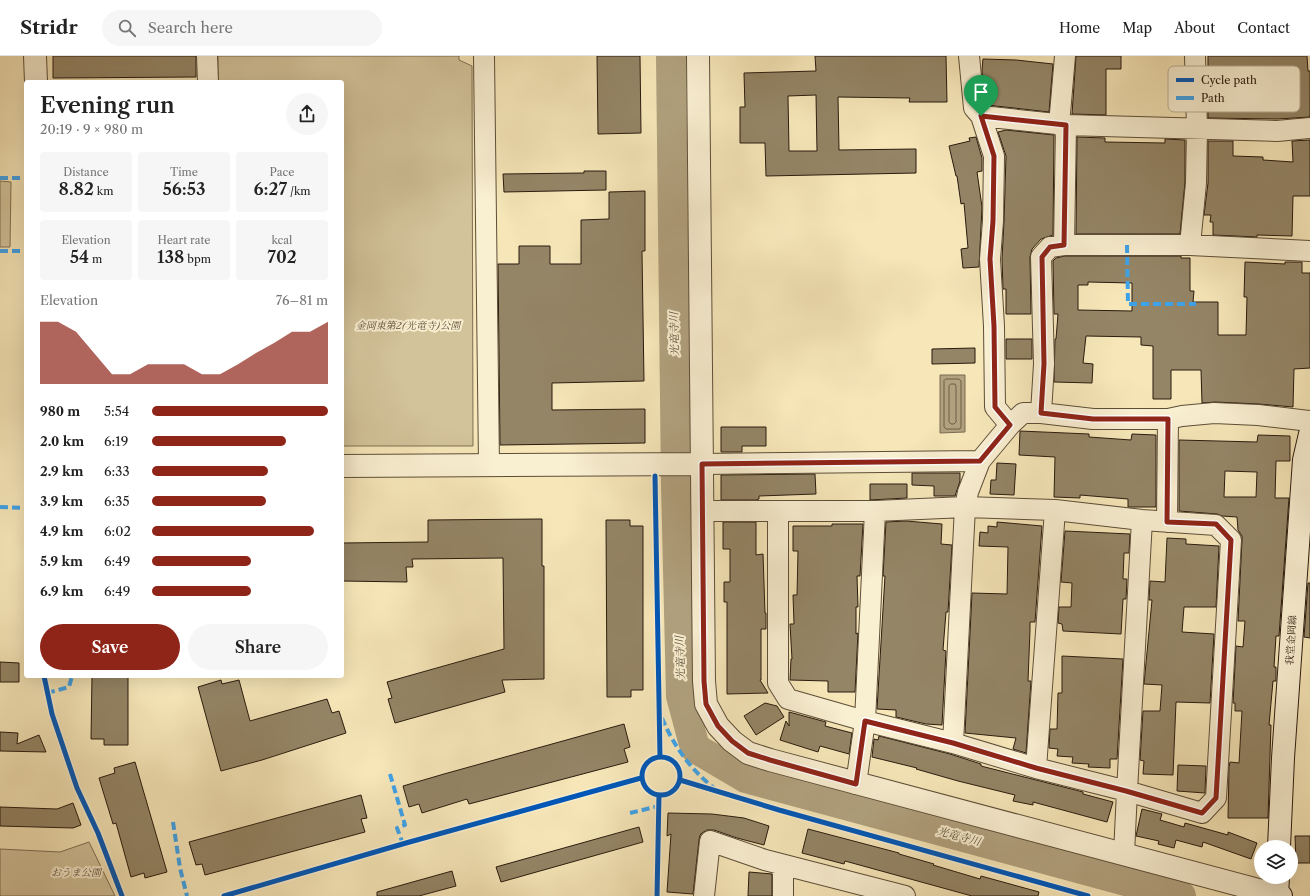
<!DOCTYPE html>
<html lang="en">
<head>
<meta charset="utf-8">
<style>
  body { margin:0; font-family:"Libre Caslon Text","Noto Serif JP",serif; background:#f6f6f6; color:#222; height:100vh; display:flex; flex-direction:column; font-size:15px; white-space:nowrap }
  * { box-sizing:border-box; margin:0 }
  p { font-size:13px; color:#767676 }
  .icon { flex:none; width:22px; height:22px; fill:none; stroke:currentColor; stroke-width:2; stroke-linecap:round; stroke-linejoin:round }
  .map { position:relative; flex:1; overflow:hidden }
  .drawer { position:absolute; left:24px; top:24px; width:320px; height:598px; display:flex; flex-direction:column; background:#fff; border-radius:4px; box-shadow:0 4px 16px #0002 }
  .drawer>* { flex:none }
  .buttons { position:absolute; left:1254px; top:784px; display:grid; gap:8px }
  .buttons a { display:grid; place-items:center; width:44px; height:44px; border-radius:50%; background:#fff; box-shadow:0 4px 16px #0002; font-size:20px }
  .pin { position:absolute; display:grid; place-items:center; width:34px; height:34px; color:#fff; margin:-41px -17px; border-radius:50% 50% 50% 0; rotate:-45deg; box-shadow:0 0 4px #0007 }
  .pin .icon { rotate:45deg }
  .round { display:grid; place-items:center; flex:none; width:42px; height:42px; border-radius:21px; background:#f6f6f6 }
  .overview { display:flex; align-items:center; justify-content:space-between; height:68px; padding:0 16px }
  h1 { font-size:22px; font-weight:600; line-height:30px }
  .metrics { display:grid; grid-template-columns:repeat(3,1fr); gap:6px; height:68px; padding:4px 16px }
  .metrics div { display:grid; align-content:center; border-radius:4px; background:#f6f6f6; text-align:center }
  .metrics b { font-size:17px; font-weight:600 }
  .metrics small { font-size:11px; font-weight:400 }
  .metrics p { font-size:11px }
  .chart { height:112px; padding:8px 16px }
  .chart p { display:flex; justify-content:space-between }
  .chart svg { width:100%; height:72px; margin-top:4px; fill:#8f2418; opacity:.7 }
  .cta { display:flex; gap:8px; margin-top:auto; padding:8px 16px }
  .cta a { flex:1; height:46px; border-radius:24px; background:#8f2418; color:#fff; font-size:16px; font-weight:600; line-height:46px; text-align:center }
  .cta a+a { background:#f6f6f6; color:#222 }
  ul { padding:0 16px; list-style:none; font-size:13px }
  li { display:grid; grid-template-columns:64px 48px 1fr; align-items:center; height:30px }
  li i { height:10px; border-radius:5px; background:#8f2418 }
  header { display:flex; align-items:center; gap:24px; box-sizing:border-box; height:56px; padding:0 20px; background:#fff; border-bottom:1px solid #e0e0e0 }
  header strong { font-size:19px }
  nav { display:flex; gap:22px; margin-inline-start:auto; font-size:14px }
  .search { width:280px; height:36px; background:#f6f6f6; display:flex; align-items:center; gap:10px; box-sizing:border-box; padding:0 14px; border-radius:22px; color:#767676; font-size:15px }
  .map>svg:first-child { display:block }
  .green { fill:#d3c39b; stroke:#7e6f54 }
  .water { fill:#b1a17e; stroke:#7b6b51 }
  .lines { fill:none; stroke-linecap:round; stroke-linejoin:round }
  .shore { stroke:#6e5e46; stroke-width:1 }
  .river { stroke:#b1a17e; stroke-width:30 }
  .building { fill:#948566; stroke:#2a1b0e; fill-rule:evenodd }
  .minor-casing { stroke:#5d4e38; stroke-width:22 }
  .tertiary-casing { stroke:#5d4e38; stroke-width:24 }
  .secondary-casing { stroke:#2a1b0e; stroke-width:24 }
  .minor { stroke:#f9efd1; stroke-width:20 }
  .tertiary { stroke:#f9efd1; stroke-width:22 }
  .secondary { stroke:#f9efd1; stroke-width:22 }
  .quiet { stroke:#3ea2e9; stroke-width:4; stroke-dasharray:8 4; stroke-linecap:butt }
  .cycleway-casing { stroke:#f9efd1; stroke-width:8 }
  .cycleway { stroke:#0057b8; stroke-width:5 }
  .route-casing { stroke:#fff; stroke-width:8 }
  .route { stroke:#8f2418; stroke-width:5 }
  .labels { text-anchor:middle; dominant-baseline:central; stroke-width:4; stroke-linejoin:round; paint-order:stroke }
  .park-label { font-size:10px; font-style:italic; fill:#5d4d38; stroke:#f9efd1 }
  .street-label { font-size:10px; fill:#2a1b0e; stroke:#f9efd1 }
  .water-label { font-size:11px; font-style:italic; fill:#60513b; stroke:#f9efd1 }
  .key { fill:#f9efd1; stroke:#bbaf96; stroke-width:1 }
  .key-label { font-size:11px; fill:#2a1b0e }
</style>
</head>
<body>
<header>
<strong>Stridr</strong>
<div class="search"><svg class="icon" aria-label="search" viewBox="0 0 24 24"><circle cx="10" cy="10" r="6"/><path d="M15 15l6 6"/></svg>Search here</div>
<nav><a>Home</a><a>Map</a><a>About</a><a>Contact</a></nav>
</header>
<div class="map">
<svg width="1310" height="840" viewBox="0 0 1310 840">
  <rect width="100%" height="100%" fill="#f6e6b8"/>
  <filter id="stains"><feTurbulence type="fractalNoise" baseFrequency=".005" numOctaves="4"/><feColorMatrix values="0 0 0 0 .2 0 0 0 0 .09 0 0 0 0 .02 0 0 0 .5 -.17"/></filter>
  <radialGradient id="worn" r=".72"><stop offset=".6" stop-color="#630" stop-opacity="0"/><stop offset="1" stop-color="#630" stop-opacity=".3"/></radialGradient>
  <path class="green" d="M 218,0 L 459,0 L 459,4 L 472,10 L 473,390 L 342,390 L 342,26 L 218,26 Z
    M 0,125 L 11,126 L 10,191 L 0,191 Z
    M 89,786 L 115,840 L 0,840 L 0,793 L 60,796 Z"/>
  <path class="water" d="M 940,319 L 965,319 L 965,376 L 940,377 Z"/>
  <g class="lines">
    <path class="shore" d="M 946,323 L 959,323 L 961,325 L 961,371 L 960,373 L 946,373 L 944,371 L 944,325 Z
      M 951,328 L 955,328 L 956,330 L 956,366 L 954,368 L 951,368 L 949,366 L 949,330 Z"/>
    <path class="river" d="M 671,0 L 676,428 L 681,640 L 695,692 L 746,722 L 1181,840"/>
  </g>
  <path class="building" d="M 53,0 L 196,0 L 196,21 L 53,22 Z
    M 597,0 L 640,0 L 641,77 L 598,78 Z
    M 815,0 L 946,0 L 947,46 L 909,46 L 910,42 L 838,41 L 839,94 L 916,93 L 916,117 L 766,120 L 765,87 L 740,87 L 740,51 L 745,51 L 744,17 L 816,15 ZM 816,39 L 817,95 L 789,95 L 788,40 Z
    M 1076,0 L 1121,0 L 1121,13 L 1106,13 L 1106,59 L 1072,58 Z
    M 1208,0 L 1307,0 L 1308,15 L 1310,15 L 1310,61 L 1277,63 L 1208,62 Z
    M 983,3 L 1016,4 L 1053,8 L 1049,56 L 987,49 L 985,47 L 986,30 L 983,30 L 982,14 Z
    M 1006,74 L 1054,79 L 1053,179 L 1041,183 L 1032,193 L 1030,201 L 1031,258 L 1006,258 L 1006,233 L 1003,233 L 1002,203 L 1004,165 L 1006,100 L 998,76 Z
    M 976,81 L 982,102 L 982,115 L 977,116 L 982,151 L 979,211 L 963,212 L 961,193 L 968,192 L 964,147 L 961,148 L 957,120 L 956,120 L 949,90 L 970,85 L 969,82 Z
    M 1077,81 L 1105,82 L 1105,86 L 1165,87 L 1165,83 L 1185,84 L 1185,126 L 1180,178 L 1076,178 Z
    M 1310,84 L 1310,140 L 1293,140 L 1292,180 L 1257,179 L 1257,181 L 1213,179 L 1213,166 L 1210,166 L 1211,159 L 1204,159 L 1208,127 L 1208,85 L 1233,85 L 1233,100 L 1263,101 L 1263,104 L 1293,106 L 1292,85 Z
    M 584,115 L 606,115 L 606,134 L 504,136 L 503,118 L 584,117 Z
    M 645,135 L 645,195 L 642,195 L 644,325 L 552,327 L 552,354 L 645,353 L 645,387 L 500,389 L 498,208 L 519,208 L 519,190 L 550,190 L 550,208 L 581,208 L 581,164 L 609,163 L 609,136 Z
    M 1065,200 L 1181,200 L 1181,202 L 1190,202 L 1190,235 L 1194,235 L 1193,246 L 1218,246 L 1218,279 L 1246,279 L 1247,241 L 1244,241 L 1245,206 L 1285,208 L 1285,206 L 1302,206 L 1302,217 L 1310,217 L 1310,312 L 1294,313 L 1293,351 L 1259,348 L 1215,346 L 1202,347 L 1201,314 L 1171,314 L 1171,343 L 1153,343 L 1153,290 L 1141,289 L 1141,281 L 1086,280 L 1083,307 L 1093,308 L 1092,327 L 1054,326 L 1055,283 L 1056,283 L 1058,258 L 1054,258 L 1053,205 L 1056,202 ZM 1088,226 L 1132,227 L 1132,255 L 1078,254 L 1078,229 L 1088,229 Z
    M 1006,283 L 1032,283 L 1032,303 L 1006,303 Z
    M 975,292 L 975,307 L 932,308 L 932,293 Z
    M 721,371 L 766,371 L 766,390 L 742,390 L 742,396 L 721,396 Z
    M 1020,375 L 1089,378 L 1089,381 L 1131,384 L 1132,378 L 1156,379 L 1156,451 L 1128,451 L 1128,443 L 1080,439 L 1080,442 L 1054,441 L 1055,401 L 1019,399 Z
    M 1258,379 L 1290,380 L 1290,405 L 1276,405 L 1275,442 L 1289,442 L 1279,580 L 1276,580 L 1274,611 L 1276,611 L 1276,625 L 1273,625 L 1269,669 L 1271,669 L 1268,762 L 1228,762 L 1229,711 L 1230,706 L 1239,707 L 1242,655 L 1235,655 L 1235,647 L 1233,647 L 1236,590 L 1243,591 L 1245,565 L 1238,565 L 1242,484 L 1242,480 L 1238,474 L 1237,461 L 1222,460 L 1217,458 L 1179,455 L 1179,384 L 1257,386 ZM 1225,415 L 1257,416 L 1256,441 L 1224,441 Z
    M 997,407 L 1016,408 L 1014,439 L 990,438 L 991,424 L 996,424 Z
    M 912,417 L 960,417 L 960,425 L 955,440 L 934,440 L 934,430 L 912,429 Z
    M 815,418 L 816,438 L 759,440 L 759,443 L 756,444 L 721,444 L 721,419 Z
    M 870,428 L 907,428 L 907,442 L 870,444 Z
    M 542,463 L 542,510 L 544,510 L 544,623 L 502,624 L 505,636 L 395,667 L 388,643 L 392,642 L 387,626 L 504,593 L 503,502 L 412,503 L 413,511 L 406,511 L 407,526 L 342,525 L 342,487 L 428,486 L 428,464 Z
    M 606,464 L 630,464 L 630,470 L 643,470 L 643,634 L 631,634 L 631,641 L 607,641 Z
    M 906,465 L 942,468 L 941,488 L 952,489 L 948,556 L 946,556 L 943,594 L 946,595 L 942,669 L 926,668 L 896,661 L 896,654 L 877,653 L 885,520 L 883,520 L 886,466 Z
    M 723,466 L 756,466 L 756,499 L 763,498 L 765,557 L 766,557 L 766,573 L 761,573 L 761,624 L 760,624 L 768,637 L 727,638 L 727,546 L 724,546 L 724,526 L 730,526 L 730,493 L 723,493 Z
    M 997,466 L 1042,470 L 1035,566 L 1030,566 L 1030,574 L 1028,625 L 1031,625 L 1026,697 L 1013,693 L 1016,682 L 965,677 L 972,537 L 1007,538 L 1008,491 L 979,490 L 980,476 L 988,477 L 988,470 L 997,471 Z
    M 832,468 L 863,468 L 860,520 L 857,520 L 858,551 L 856,551 L 856,578 L 858,577 L 855,636 L 828,636 L 828,625 L 790,624 L 791,603 L 792,603 L 790,568 L 794,568 L 793,539 L 797,539 L 798,495 L 793,495 L 793,470 L 832,470 Z
    M 1065,475 L 1130,478 L 1129,497 L 1124,497 L 1123,523 L 1127,523 L 1126,543 L 1123,543 L 1121,578 L 1063,575 L 1062,568 L 1058,567 L 1059,551 L 1071,551 L 1072,527 L 1061,526 Z
    M 1167,482 L 1186,483 L 1186,488 L 1219,490 L 1216,551 L 1184,551 L 1182,576 L 1214,578 L 1210,647 L 1176,646 L 1173,719 L 1143,718 L 1144,705 L 1140,704 L 1143,655 L 1160,655 L 1162,629 L 1144,628 L 1152,544 L 1149,544 L 1150,525 L 1165,526 Z
    M 1308,527 L 1310,527 L 1310,582 L 1304,581 Z
    M 1062,600 L 1123,603 L 1117,703 L 1110,703 L 1110,712 L 1088,711 L 1089,708 L 1072,707 L 1073,701 L 1057,700 L 1058,693 L 1049,692 L 1050,673 L 1057,673 L 1058,637 L 1062,637 Z
    M 0,606 L 19,607 L 19,626 L 0,626 Z
    M 92,620 L 128,620 L 128,689 L 104,689 L 104,683 L 91,683 Z
    M 221,624 L 222,628 L 239,624 L 250,665 L 327,643 L 332,657 L 339,655 L 346,677 L 262,704 L 221,715 L 198,631 Z
    M 765,647 L 777,650 L 784,661 L 756,679 L 744,660 Z
    M 789,656 L 826,666 L 825,670 L 852,677 L 849,698 L 820,690 L 818,696 L 780,684 L 786,665 L 789,670 Z
    M 624,668 L 630,691 L 624,693 L 628,706 L 469,748 L 467,743 L 422,757 L 419,748 L 409,751 L 403,730 L 444,718 Z
    M 0,676 L 18,677 L 17,688 L 39,679 L 46,696 L 0,695 Z
    M 879,680 L 950,698 L 981,708 L 981,710 L 1083,736 L 1083,738 L 1113,746 L 1107,766 L 1033,746 L 1033,749 L 1013,745 L 1015,739 L 958,725 L 916,713 L 917,712 L 872,701 L 874,683 L 878,684 Z
    M 135,706 L 167,816 L 145,822 L 144,817 L 131,821 L 116,767 L 113,768 L 99,722 L 115,717 L 114,712 Z
    M 1178,709 L 1206,710 L 1205,737 L 1177,735 Z
    M 361,739 L 367,762 L 361,763 L 365,776 L 205,819 L 202,808 L 196,809 L 189,786 Z
    M 73,747 L 81,769 L 73,772 L 0,770 L 0,751 L 57,753 Z
    M 1142,753 L 1162,758 L 1160,764 L 1184,771 L 1185,767 L 1228,779 L 1228,776 L 1257,787 L 1251,803 L 1203,786 L 1202,791 L 1176,784 L 1174,792 L 1158,788 L 1159,785 L 1136,780 Z
    M 668,757 L 712,758 L 744,762 L 769,770 L 764,789 L 737,782 L 714,774 L 707,774 L 702,777 L 700,779 L 699,784 L 693,838 L 667,836 L 671,778 L 667,780 Z
    M 639,771 L 643,786 L 501,826 L 496,811 Z
    M 808,773 L 899,797 L 899,798 L 934,808 L 933,809 L 980,823 L 981,820 L 1039,836 L 1038,840 L 972,840 L 845,805 L 844,808 L 802,797 Z
    M 1295,780 L 1310,780 L 1310,807 L 1296,807 Z
    M 452,815 L 456,830 L 419,840 L 377,840 L 377,836 Z
    M 749,816 L 772,818 L 772,840 L 748,840 Z"/>
  <g class="lines">
    <g class="minor-casing">
      <path id="minor" d="M 207,0 L 208,26
        M 484,0 L 489,409
        M 981,60 L 1066,69 L 1277,75 L 1310,72
        M 1059,69 L 1065,0
        M 1064,189 L 1066,69
        M 1190,189 L 1196,127 L 1197,73 L 1195,0
        M 1041,357 L 1044,308 L 1041,201 L 1050,191 L 1064,189 L 1190,189 L 1310,195
        M 1010,369 L 1023,357 L 1041,357 L 1093,363 L 1168,363 L 1182,360 L 1214,357 L 1258,359 L 1310,365
        M 702,408 L 980,405
        M 703,455 L 875,455 L 965,451 L 1055,454 L 1142,464 L 1216,469 L 1231,484 L 1216,742 L 1202,757 L 1127,735 L 1036,712 L 953,687 L 865,665 L 788,643 L 778,627 L 778,455
        M 1167,466 L 1168,363
        M 953,687 L 965,451 L 968,436 L 980,405 L 1010,369 L 995,351 L 994,270 L 990,203 L 993,165 L 994,100 L 981,60 L 974,52 L 969,0
        M 1036,712 L 1055,454
        M 856,728 L 865,665 L 875,455
        M 1124,798 L 1127,735 L 1142,464
        M 783,809 L 783,840
        M 704,840 L 710,785 L 765,804 L 905,840"/>
    </g>
    <g class="tertiary-casing">
      <path id="tertiary" d="M 35,0 L 36,26
        M 698,0 L 704,625 L 706,648 L 718,670 L 732,685 L 748,697 L 770,704 L 1277,839
        M 342,410 L 702,408"/>
    </g>
    <g class="secondary-casing">
      <path id="secondary" d="M 1279,791 L 1283,702 L 1304,404 L 1310,378
        M 1278,821 L 1277,839 L 1281,840"/>
    </g>
    <use href="#minor" class="minor"/>
    <use href="#tertiary" class="tertiary"/>
    <use href="#secondary" class="secondary"/>
    <path class="quiet" d="M 0,122 L 24,122
      M 1127,189 L 1128,248 L 1196,248
      M 0,195 L 25,195
      M 0,451 L 26,452
      M 47,637 L 69,631 L 72,620
      M 662,662 C 673,689 691,714 714,732
      M 390,718 L 405,769 L 397,772 L 403,788
      M 630,757 L 659,750
      M 173,766 L 180,812 L 187,840"/>
    <g class="cycleway-casing">
      <path id="cycleway" d="M 655,420 L 660,701
        M 44,620 L 52,658 L 77,732 L 98,777 L 122,840
        M642 720a19 19 0 1 1 38 0a19 19 0 1 1-38 0Z
        M 680,724 L 779,754 L 1088,840
        M 224,840 L 406,787 L 641,722
        M 657,840 L 659,739"/>
    </g>
    <use href="#cycleway" class="cycleway"/>
  </g>
  <g class="lines">
    <g class="route-casing">
      <path id="route" d="M 981,60 L 1066,69 L 1064,189 L 1050,191 L 1042,201 L 1044,308 L 1041,357 L 1093,363 L 1168,363 L 1167,466 L 1216,468 L 1231,484 L 1216,742 L 1202,757 L 1126,735 L 1036,712 L 953,687 L 865,665 L 856,728 L 770,704 L 748,697 L 732,685 L 718,670 L 706,648 L 704,625 L 702,408 L 980,405 L 1010,369 L 995,351 L 994,270 L 990,203 L 993,165 L 994,100 Z"/>
    </g>
    <use href="#route" class="route"/>
  </g>
  <g class="labels">
    <g class="park-label">
      <text x="408" y="269">金岡東第2(光竜寺)公園</text>
      <text x="76" y="816">おうま公園</text>
    </g>
    <g class="street-label">
      <text transform="translate(1291 584) rotate(-86)">我堂金岡線</text>
    </g>
    <g class="water-label">
      <text transform="translate(674 278) rotate(-91)">光竜寺川</text>
      <text transform="translate(680 602) rotate(-92)">光竜寺川</text>
      <text transform="translate(959 780) rotate(15)">光竜寺川</text>
    </g>
  </g>
  <rect x="1168" y="10" width="132" height="46" rx="6" class="key"/>
  <rect x="1176" y="22" width="18" height="4" fill="#0057b8"/>
  <rect x="1176" y="40" width="18" height="4" fill="#3ea2e9"/>
  <g class="key-label">
    <text x="1201" y="28">Cycle path</text>
    <text x="1201" y="46">Path</text>
  </g>
  <rect width="100%" height="100%" filter="url(#stains)"/>
  <rect width="100%" height="100%" fill="url(#worn)"/>
</svg>
<div class="buttons">
<a><svg class="icon" aria-label="layers" viewBox="0 0 24 24"><path d="M12 4l9 5-9 5-9-5zM3 14l9 5 9-5"/></svg></a>
</div>
<div class="pin" style="left:981px;top:60px;background:#1e9e55"><svg class="icon" aria-label="arrive" viewBox="0 0 24 24"><path d="M6 21V4h12l-3 4 3 4H6"/></svg></div>
<section class="drawer">
<div class="overview"><div><h1>Evening run</h1><p>20:19 · 9 × 980 m</p></div><a class="round"><svg class="icon" aria-label="share" viewBox="0 0 24 24"><path d="M12 15V3M7 8l5-5 5 5M5 13v7h14v-7"/></svg></a></div>
<div class="metrics">
<div><p>Distance</p><b>8.82<small> km</small></b></div>
<div><p>Time</p><b>56:53</b></div>
<div><p>Pace</p><b>6:27<small> /km</small></b></div>
</div>
<div class="metrics">
<div><p>Elevation</p><b>54<small> m</small></b></div>
<div><p>Heart rate</p><b>138<small> bpm</small></b></div>
<div><p>kcal</p><b>702</b></div>
</div>
<div class="chart"><p><span>Elevation</span>76–81 m</p>
<svg viewBox="0 0 160 44" preserveAspectRatio="none"><path d="M0 44V6L10 6L20 12L30 25L40 38L50 38L60 32L70 32L80 32L90 38L100 38L110 32L120 25L130 19L140 12L150 12L160 6V44z"/></svg>
</div>
<ul>
<li><b>980 m</b>5:54<i style="width:100%"></i></li>
<li><b>2.0 km</b>6:19<i style="width:76%"></i></li>
<li><b>2.9 km</b>6:33<i style="width:66%"></i></li>
<li><b>3.9 km</b>6:35<i style="width:65%"></i></li>
<li><b>4.9 km</b>6:02<i style="width:92%"></i></li>
<li><b>5.9 km</b>6:49<i style="width:56%"></i></li>
<li><b>6.9 km</b>6:49<i style="width:56%"></i></li>
</ul>
<div class="cta"><a>Save</a><a>Share</a></div>
</section>
</div>
</body>
</html>
